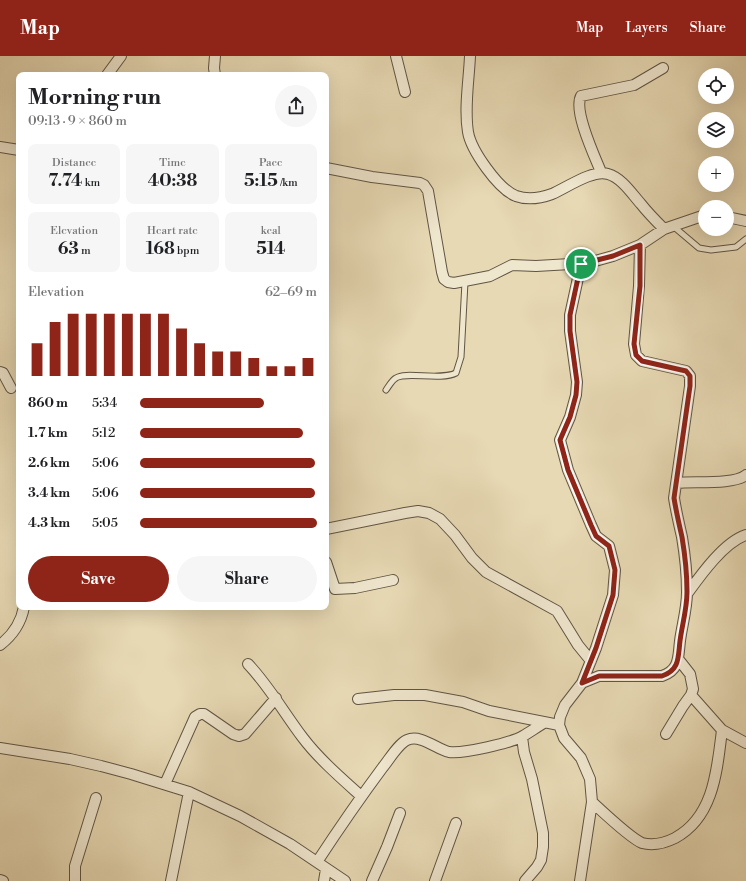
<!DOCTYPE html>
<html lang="en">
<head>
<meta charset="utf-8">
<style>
  body { margin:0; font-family:"Libre Bodoni",serif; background:#f6f6f6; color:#202124; height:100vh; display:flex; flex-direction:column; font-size:15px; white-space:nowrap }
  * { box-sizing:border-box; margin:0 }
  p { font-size:13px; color:#757577 }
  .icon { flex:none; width:22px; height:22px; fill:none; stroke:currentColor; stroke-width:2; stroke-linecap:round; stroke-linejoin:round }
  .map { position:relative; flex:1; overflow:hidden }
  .drawer { position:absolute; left:16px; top:16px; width:313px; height:538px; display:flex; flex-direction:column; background:#fff; border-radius:8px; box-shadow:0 4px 16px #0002 }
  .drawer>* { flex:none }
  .fabs { position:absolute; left:698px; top:12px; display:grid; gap:8px }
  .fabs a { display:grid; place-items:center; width:36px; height:36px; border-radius:50%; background:#fff; box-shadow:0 4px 16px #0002; font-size:20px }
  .pin { position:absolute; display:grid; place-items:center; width:34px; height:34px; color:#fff; margin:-17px; border:2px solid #fff; border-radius:50%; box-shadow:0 1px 4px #0007 }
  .round { display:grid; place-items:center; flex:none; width:42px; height:42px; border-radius:21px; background:#f6f6f6 }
  .headline { display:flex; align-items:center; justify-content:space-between; height:68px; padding:0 12px }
  h1 { font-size:22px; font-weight:700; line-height:30px }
  .figures { display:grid; grid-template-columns:repeat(3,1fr); gap:6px; height:68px; padding:4px 12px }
  .figures div { display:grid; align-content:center; border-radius:8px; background:#f6f6f6; text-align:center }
  .figures b { font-size:17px; font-weight:700 }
  .figures small { font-size:11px; font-weight:400 }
  .figures p { font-size:11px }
  .chart { height:112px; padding:8px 12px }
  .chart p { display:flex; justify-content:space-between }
  .chart svg { width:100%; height:72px; margin-top:4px; stroke:#8f2418; stroke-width:6 }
  .primary-button { display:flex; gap:8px; margin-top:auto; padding:8px 12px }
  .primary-button a { flex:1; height:46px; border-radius:24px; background:#8f2418; color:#fff; font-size:16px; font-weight:700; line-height:46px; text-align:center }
  .primary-button a+a { background:#f6f6f6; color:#202124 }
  ul { padding:0 12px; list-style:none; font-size:13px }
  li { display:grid; grid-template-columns:64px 48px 1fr; align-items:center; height:30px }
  li i { height:10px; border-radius:5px; background:#8f2418 }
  header { display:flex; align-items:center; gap:24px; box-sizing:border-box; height:56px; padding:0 20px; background:#8f2418; color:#fff }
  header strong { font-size:19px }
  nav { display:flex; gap:22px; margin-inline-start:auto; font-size:14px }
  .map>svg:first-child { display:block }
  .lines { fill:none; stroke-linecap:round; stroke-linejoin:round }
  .service-casing { stroke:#5f5544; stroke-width:7 }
  .minor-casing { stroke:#5f5544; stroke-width:12 }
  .service { stroke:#efe6ce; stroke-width:5 }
  .minor { stroke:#efe6ce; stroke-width:10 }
  .route-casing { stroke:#fff; stroke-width:8 }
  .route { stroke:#8f2418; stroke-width:5 }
</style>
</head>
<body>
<header>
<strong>Map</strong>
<nav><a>Map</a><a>Layers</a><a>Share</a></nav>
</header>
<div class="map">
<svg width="746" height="825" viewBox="0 0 746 825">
  <rect width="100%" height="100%" fill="#e7d9b4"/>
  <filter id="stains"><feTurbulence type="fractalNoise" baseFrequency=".005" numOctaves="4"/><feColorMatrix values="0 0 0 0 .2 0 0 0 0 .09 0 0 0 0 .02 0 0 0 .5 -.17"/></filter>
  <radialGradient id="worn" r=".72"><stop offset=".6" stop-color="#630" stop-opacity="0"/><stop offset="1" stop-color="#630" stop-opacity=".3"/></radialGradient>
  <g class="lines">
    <g class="service-casing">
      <path id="service" d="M 673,170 L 699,192 L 711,194 L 736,191 L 746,183
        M 386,334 C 389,330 392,324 396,322 C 406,315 440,325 456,317 L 461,301 L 465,226"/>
    </g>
    <g class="minor-casing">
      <path id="minor" d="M 396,0 L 405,36
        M 470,0 C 469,24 464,52 468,76 C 471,94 498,133 516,140 C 527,144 541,142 552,138 C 566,132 593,113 608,118 C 622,122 632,138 641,148 C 648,157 656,165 664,173
        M 107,19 L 121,0
        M 215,19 L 214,12 L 215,0
        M 0,91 L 19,94
        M 326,112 L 372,121 L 420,127 L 424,129 L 428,135 L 442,216 L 444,223 L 448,226 L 454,227 L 490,220 L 512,209 L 536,210 L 588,207 L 613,200 L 640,189 L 664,173 L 705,159
        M 601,116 C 595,101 573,55 581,40 L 634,29 L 663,12
        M 727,161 L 746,165
        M 0,316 L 3,317 L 11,332
        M 677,427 C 693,425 734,429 746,419
        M 326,473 L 405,457 L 418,455 L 429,457 L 440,463 L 455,479 L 472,502 L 486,516 L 557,555 L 578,589 L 591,605
        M 326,506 L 335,533 L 355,532 L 393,524
        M 687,538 C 700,520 724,486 746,479
        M 0,589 C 13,579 21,567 24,551
        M 248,608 C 269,630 284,657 303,682 C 319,703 341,722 361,740
        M 582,627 L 599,620 L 662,620 C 680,614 678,601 680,585 C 682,569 687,553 687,536 C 687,518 685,499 682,481 C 679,468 676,455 674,442 L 690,330 L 690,320 L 686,315 L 642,305 L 636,299 L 634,288 L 639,230 L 640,189
        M 358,643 L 394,639 L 425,639 L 463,646 L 489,655 L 559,669
        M 722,674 L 746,687
        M 666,678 L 683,650 L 691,639 L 693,633 L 690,618 L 679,604
        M 522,681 L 524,696 L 532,723 L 543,777 L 543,791 L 541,804 L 537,811 L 525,825
        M 0,692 L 70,703 L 101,710 L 131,718 L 189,736 L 240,760 L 290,788 L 345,825
        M 165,728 L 195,661 L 200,658 L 204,658 L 233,678 L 239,680 L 245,678 L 276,642
        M 592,746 C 603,756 630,782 642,787 C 653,790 665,787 675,782 C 714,761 717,714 722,674 L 691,639
        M 317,806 C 338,774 360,742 383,711 C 389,704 398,688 407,684 C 421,678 436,693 449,696 C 463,698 511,687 523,680 C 530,676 537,671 544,667
        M 0,824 L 3,825
        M 75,825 L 75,810 L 96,742
        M 171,825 L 189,736
        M 324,825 L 326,813
        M 372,825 L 387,791 L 400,757
        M 435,825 L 456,767
        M 580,825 L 592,746 L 590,723 L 581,702 L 564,682 L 559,669 L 560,661 L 565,649 L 582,627 L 596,592 L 613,539 L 615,514 L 609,490 L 596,480 L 591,469 L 568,414 L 560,384 L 570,361 L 576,339 L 577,326 L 570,275 L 570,259 L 581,208"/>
    </g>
    <use href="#service" class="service"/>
    <use href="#minor" class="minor"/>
  </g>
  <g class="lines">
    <g class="route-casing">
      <path id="route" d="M 640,189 L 640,230 L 634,288 L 636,299 L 642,305 L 686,315 L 690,320 L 690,330 L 674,442 C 676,455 679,468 682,481 C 685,499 687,518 687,536 C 687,553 682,569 680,585 C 678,601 680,614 662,620 L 599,620 L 582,627 L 596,592 L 613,539 L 615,514 L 609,490 L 596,480 L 591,469 L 568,414 L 560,384 L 570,361 L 576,339 L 577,326 L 570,275 L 570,259 L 581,208 L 613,200 Z"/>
    </g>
    <use href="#route" class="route"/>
  </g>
  <rect width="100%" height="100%" filter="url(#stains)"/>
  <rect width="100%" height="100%" fill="url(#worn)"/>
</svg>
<div class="fabs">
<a><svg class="icon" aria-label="locate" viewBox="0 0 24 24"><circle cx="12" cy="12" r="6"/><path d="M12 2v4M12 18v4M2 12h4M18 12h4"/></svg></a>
<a><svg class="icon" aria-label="layers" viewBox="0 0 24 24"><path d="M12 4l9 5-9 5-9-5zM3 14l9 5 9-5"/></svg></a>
<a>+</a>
<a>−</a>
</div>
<div class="pin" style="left:581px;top:208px;background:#1e9e55"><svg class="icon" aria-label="arrive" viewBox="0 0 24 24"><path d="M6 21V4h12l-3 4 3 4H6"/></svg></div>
<section class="drawer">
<div class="headline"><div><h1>Morning run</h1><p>09:13 · 9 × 860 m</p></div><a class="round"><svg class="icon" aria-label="share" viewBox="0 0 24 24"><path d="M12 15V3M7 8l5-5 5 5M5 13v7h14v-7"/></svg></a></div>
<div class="figures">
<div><p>Distance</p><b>7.74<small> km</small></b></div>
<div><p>Time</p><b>40:38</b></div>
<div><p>Pace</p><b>5:15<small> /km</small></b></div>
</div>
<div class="figures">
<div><p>Elevation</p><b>63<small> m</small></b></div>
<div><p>Heart rate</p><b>168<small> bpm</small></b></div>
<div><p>kcal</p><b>514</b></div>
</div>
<div class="chart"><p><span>Elevation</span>62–69 m</p>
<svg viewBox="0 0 160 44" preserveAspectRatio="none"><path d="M5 44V24M15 44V11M25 44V6M35 44V6M45 44V6M55 44V6M65 44V6M75 44V6M85 44V15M95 44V24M105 44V29M115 44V29M125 44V33M135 44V38M145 44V38M155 44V33"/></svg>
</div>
<ul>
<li><b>860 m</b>5:34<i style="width:70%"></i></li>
<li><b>1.7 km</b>5:12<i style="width:92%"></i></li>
<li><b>2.6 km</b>5:06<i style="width:99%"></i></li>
<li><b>3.4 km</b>5:06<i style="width:99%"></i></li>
<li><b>4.3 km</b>5:05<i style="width:100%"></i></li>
</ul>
<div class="primary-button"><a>Save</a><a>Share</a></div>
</section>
</div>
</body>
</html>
